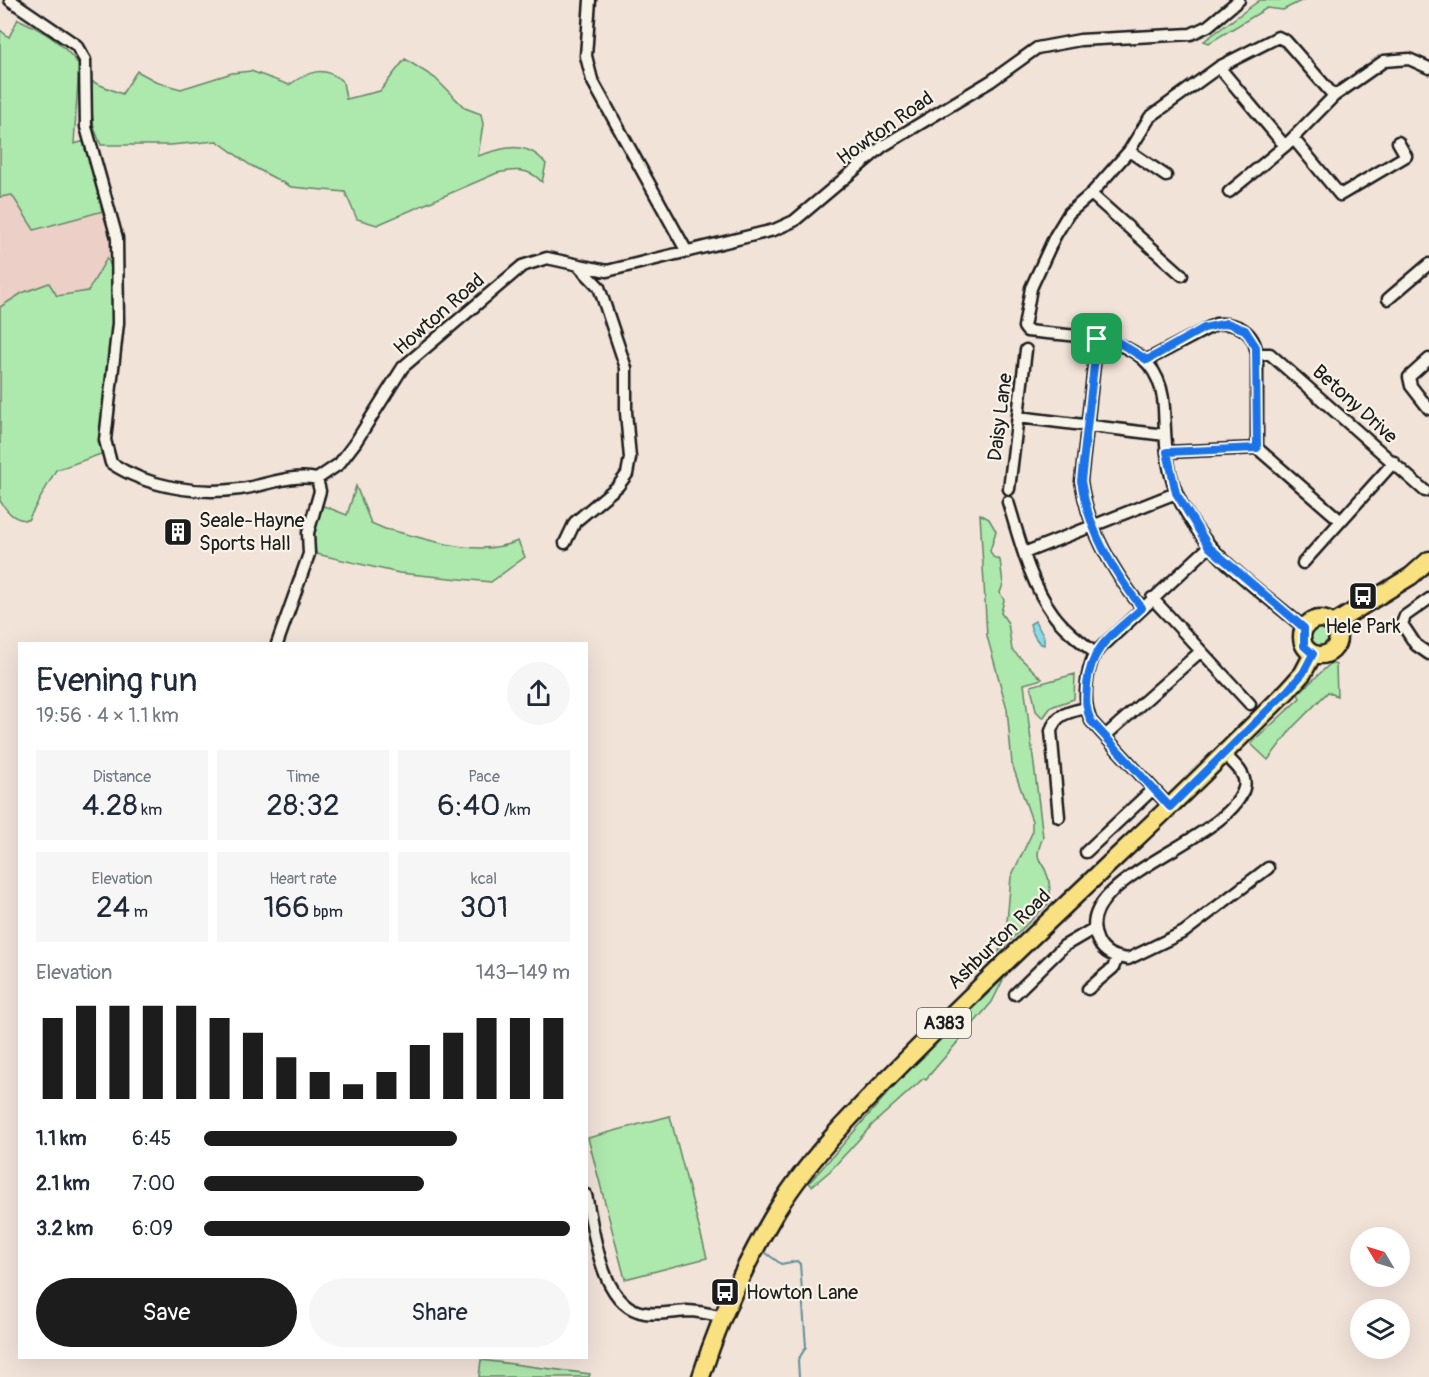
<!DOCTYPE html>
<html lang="en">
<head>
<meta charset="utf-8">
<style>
  body { margin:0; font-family:Pangolin,sans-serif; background:#f6f6f7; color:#1f2937; height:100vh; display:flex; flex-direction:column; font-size:22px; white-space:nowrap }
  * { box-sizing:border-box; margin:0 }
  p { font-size:20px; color:#747a83 }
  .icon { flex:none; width:33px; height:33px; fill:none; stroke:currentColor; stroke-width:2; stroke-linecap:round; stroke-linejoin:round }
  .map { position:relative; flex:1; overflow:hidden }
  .details { position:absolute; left:18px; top:642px; width:570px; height:717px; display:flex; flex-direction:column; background:#fff; border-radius:0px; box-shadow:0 6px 24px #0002 }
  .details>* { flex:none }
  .needle { width:39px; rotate:308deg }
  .controls { position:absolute; left:1350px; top:1227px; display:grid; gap:12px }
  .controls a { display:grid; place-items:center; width:60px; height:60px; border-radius:50%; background:#fff; box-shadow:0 6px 24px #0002; font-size:30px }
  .pin { position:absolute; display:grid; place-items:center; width:51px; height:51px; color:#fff; margin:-26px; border-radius:12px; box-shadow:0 3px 9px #0006 }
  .round { display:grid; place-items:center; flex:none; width:63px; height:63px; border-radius:32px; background:#f6f6f7 }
  .headline { display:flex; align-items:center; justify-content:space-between; height:102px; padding:0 18px }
  h1 { font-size:33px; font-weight:600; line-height:45px }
  .stats { display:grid; grid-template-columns:repeat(3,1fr); gap:9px; height:102px; padding:6px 18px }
  .stats div { display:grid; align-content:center; border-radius:0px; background:#f6f6f7; text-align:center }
  .stats b { font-size:30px; font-weight:600 }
  .stats small { font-size:16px; font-weight:400 }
  .stats p { font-size:16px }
  .chart { height:168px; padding:12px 18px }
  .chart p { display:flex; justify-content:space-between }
  .chart svg { width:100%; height:108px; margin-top:6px; stroke:#1c1c1c; stroke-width:6 }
  .cta { display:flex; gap:12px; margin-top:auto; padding:12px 18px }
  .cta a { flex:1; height:69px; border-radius:36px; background:#1c1c1c; color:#fff; font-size:24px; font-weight:600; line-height:69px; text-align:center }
  .cta a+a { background:#f6f6f7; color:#1f2937 }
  ul { padding:0 18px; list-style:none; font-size:20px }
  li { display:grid; grid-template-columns:96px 72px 1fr; align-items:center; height:45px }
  li i { height:15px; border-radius:8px; background:#1c1c1c }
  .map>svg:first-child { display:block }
  .built { fill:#ecd0c8 }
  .green { fill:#ade8ad; stroke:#648264; stroke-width:1.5 }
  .water { fill:#8bdbe5; stroke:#5f8f95; stroke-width:1.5 }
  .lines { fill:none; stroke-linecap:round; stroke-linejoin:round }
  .stream { stroke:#5f8f95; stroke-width:2 }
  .minor-casing { stroke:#1c1c1c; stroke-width:15 }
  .primary-casing { stroke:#1c1c1c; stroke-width:21 }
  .minor { stroke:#f7f3e8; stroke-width:10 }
  .primary { stroke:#f9e181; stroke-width:16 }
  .route-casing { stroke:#fff; stroke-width:12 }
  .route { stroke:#1a73e8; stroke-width:8 }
  .labels { text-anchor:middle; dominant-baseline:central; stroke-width:4.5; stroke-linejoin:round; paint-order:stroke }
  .shield { fill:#f7f3e8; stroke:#5e5c59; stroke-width:1.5 }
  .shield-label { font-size:18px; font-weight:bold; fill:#1c1c1c }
  .street-label { font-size:20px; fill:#1c1c1c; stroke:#f7f3e8 }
  .poi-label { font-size:20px; fill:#1c1c1c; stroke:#f7f3e8; text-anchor:start }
</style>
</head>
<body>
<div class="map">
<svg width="1429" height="1377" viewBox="0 0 1429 1377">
  <rect width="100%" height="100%" fill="#f2e3d9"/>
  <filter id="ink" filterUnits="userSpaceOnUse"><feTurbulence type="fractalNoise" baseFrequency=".0167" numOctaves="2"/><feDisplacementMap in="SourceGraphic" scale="12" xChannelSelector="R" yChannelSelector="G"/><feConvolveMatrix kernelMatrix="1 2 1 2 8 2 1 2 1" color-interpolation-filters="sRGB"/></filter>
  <g filter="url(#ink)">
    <path class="built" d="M 85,141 L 107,210 L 113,322 L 0,480 L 0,160 Z"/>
    <path class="green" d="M 1260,0 L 1303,0 L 1283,10 L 1267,8 L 1209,43 L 1204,41 Z
      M 18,19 C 44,31 62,42 79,65 L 74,144 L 85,141 L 107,210 L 34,230 L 12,195 L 0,197 L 0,30 L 9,37 Z
      M 405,59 L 435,78 L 465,108 L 481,114 L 483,124 L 478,156 C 503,148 527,139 546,164 L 542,182 C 529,168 515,169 497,173 L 377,225 L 357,219 L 345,192 L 291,187 L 250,165 L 217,141 L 170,145 L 101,145 L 94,128 L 88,80 L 122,94 L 137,71 L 159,83 L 181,89 L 232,73 L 251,71 L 289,85 C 307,72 325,64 343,82 L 346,99 L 380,91 Z
      M 107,258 C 126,286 107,414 104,453 L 56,470 L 28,520 C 13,520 8,512 0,501 L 0,307 L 22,293 L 49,283 L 57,296 L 88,291 Z
      M 356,486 L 371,523 L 385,529 C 428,538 475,559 518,541 L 525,557 L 491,582 L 399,573 L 316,554 L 312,533 L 321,505 L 347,515 Z
      M 980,514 L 989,519 L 996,531 L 990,551 L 993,557 L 1000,560 L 1003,584 L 1000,593 L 1004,600 L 1001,613 L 1008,623 L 1012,650 L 1042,679 L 1024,684 L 1043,837 C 1032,864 1042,856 1048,877 C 1050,885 1050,893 1051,901 L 999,951 L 1007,922 L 1011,877 L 1032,833 L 1032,821 L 1012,764 L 1007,709 L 987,636 Z
      M1311 637a10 10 0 1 1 20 0a10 10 0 1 1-20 0Z
      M 1331,663 L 1336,665 L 1337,696 L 1328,692 L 1293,727 L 1268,760 L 1251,744 L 1300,698 L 1298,694 Z
      M 1075,674 L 1074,699 L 1051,707 L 1043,718 L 1036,711 L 1031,686 Z
      M 1004,978 L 992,1002 L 926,1079 L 924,1078 L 873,1124 L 830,1171 L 812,1186 L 809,1183 L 901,1078 Z
      M 670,1116 L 707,1258 L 625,1279 L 588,1138 Z
      M 481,1360 L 590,1374 L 589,1377 L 479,1377 Z"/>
    <path class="water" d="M 1035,621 L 1044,637 L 1044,645 C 1037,644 1031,631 1030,624 Z"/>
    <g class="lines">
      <path class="stream" d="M 766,1253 L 781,1264 L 797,1261 L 800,1264 L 806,1347 L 798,1360 L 799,1377"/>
      <g class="minor-casing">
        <path id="minor" d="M 10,0 L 76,45 L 85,60 L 86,127 L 117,238 L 118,323 L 105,440 L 111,463 C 147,487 197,495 240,489 C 265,486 292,473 317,479 L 339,464 L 355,443 L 403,367 L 522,266 L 547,258 L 607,271 L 774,230 L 794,221 L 883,146 L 991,81 L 1037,48 L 1080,40 L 1191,34 L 1208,26 L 1239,0
          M 590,0 L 586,56 L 592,80 L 687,252
          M 1219,67 L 1285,146
          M 1293,138 L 1340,195 L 1406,156 L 1398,142
          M 1129,151 L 1166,176
          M 1229,192 L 1285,146 L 1334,96 L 1384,61 L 1409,59 L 1429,68
          M 1091,194 L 1182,275
          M 1388,299 L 1429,264
          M 1097,339 L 1081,481 C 1088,529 1112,570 1142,608
          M 1257,354 L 1270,354 L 1425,491
          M 1429,359 L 1409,377 L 1411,386 L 1429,409
          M 1147,360 L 1216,324 C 1238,322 1254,332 1257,354 L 1257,448
          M 1018,417 L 1165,435
          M 1167,452 L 1257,448 L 1341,521
          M 1009,489 L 1026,350
          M 1008,502 C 1020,540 1029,581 1053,614 C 1064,629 1080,641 1095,653
          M 565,543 L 575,522 L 618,486 L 627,474 L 630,458 L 626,412 L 626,368 L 599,287 L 578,265
          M 1024,553 L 1176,493
          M 1303,563 L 1394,462
          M 1152,598 L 1250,704
          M 1429,599 L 1405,616 L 1402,624 L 1416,645 L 1429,654
          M 1304,628 C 1257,587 1202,554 1177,494 C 1166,468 1165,436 1164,408 C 1160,332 1085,338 1027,331 L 1024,327 L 1031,288 L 1055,236 L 1069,213 L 1091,194 L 1129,151 L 1150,117 L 1219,67 L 1278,37 L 1286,41 L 1334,96
          M 277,644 L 309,554 L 308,533 L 320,491 L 317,479
          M 1105,736 L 1201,651
          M 1224,754 C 1232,762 1248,774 1244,788 C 1230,842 1067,878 1098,941 C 1104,954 1115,957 1128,959 L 1184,932 L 1268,868
          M 1170,807 L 1091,721 C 1082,701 1086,673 1095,653 L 1209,547
          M 1059,817 L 1051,731 C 1056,713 1070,712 1086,708
          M 1086,852 L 1152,790
          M 1088,989 L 1113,968 L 1117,958
          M 1015,994 L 1064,946 L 1093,929
          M 586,1195 C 594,1229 600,1307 645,1313 C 659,1315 673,1312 687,1311 C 699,1311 711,1314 723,1317"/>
      </g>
      <g class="primary-casing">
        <path id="primary" d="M1302 637a18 18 0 1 1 36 0a18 18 0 1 1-36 0Z
          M 1333,624 L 1411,576 L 1429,560
          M 701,1377 C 719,1319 746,1262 777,1210 C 815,1149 871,1095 922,1044 C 989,977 1058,912 1127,847 C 1182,796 1235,743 1288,690 L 1303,673 L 1313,654"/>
      </g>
      <use href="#minor" class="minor"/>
      <use href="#primary" class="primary"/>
    </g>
  </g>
  <g class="lines" filter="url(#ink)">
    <g class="route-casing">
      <path id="route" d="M 1227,323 L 1245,330 L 1256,347 L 1257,448 L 1167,452 L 1176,493 L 1209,547 L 1304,628 L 1304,646 L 1313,654 L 1303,673 L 1288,690 L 1170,807 L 1091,721 C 1085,708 1086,699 1087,685 C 1091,645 1114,634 1142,608 C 1112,570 1088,529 1081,481 L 1097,339 L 1118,342 L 1147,360 L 1204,328 Z"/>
    </g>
    <use href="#route" class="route"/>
  </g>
  <defs>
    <g id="building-square" transform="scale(1.5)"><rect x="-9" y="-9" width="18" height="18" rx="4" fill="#1c1c1c" stroke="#f7f3e8"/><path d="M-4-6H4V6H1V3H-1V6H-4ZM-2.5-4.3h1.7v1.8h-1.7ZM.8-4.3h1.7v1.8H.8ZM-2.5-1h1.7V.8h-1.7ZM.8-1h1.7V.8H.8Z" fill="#fff"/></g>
    <g id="bus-square" transform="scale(1.5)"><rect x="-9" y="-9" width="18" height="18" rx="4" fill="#1c1c1c" stroke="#f7f3e8"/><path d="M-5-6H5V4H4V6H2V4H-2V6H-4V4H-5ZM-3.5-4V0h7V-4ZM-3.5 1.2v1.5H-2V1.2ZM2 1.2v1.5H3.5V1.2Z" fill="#fff"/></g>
  </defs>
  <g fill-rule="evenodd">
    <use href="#building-square" x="178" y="532"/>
    <use href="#bus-square" x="1363" y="596"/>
    <use href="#bus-square" x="725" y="1292"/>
  </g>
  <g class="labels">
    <rect class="shield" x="917" y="1008" width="54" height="30" rx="4.5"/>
    <g class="shield-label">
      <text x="944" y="1023">A383</text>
    </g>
    <g class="street-label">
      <text transform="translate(885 128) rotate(-35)">Howton Road</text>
      <text transform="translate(439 314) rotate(-41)">Howton Road</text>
      <text transform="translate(1355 404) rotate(42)">Betony Drive</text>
      <text transform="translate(1000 417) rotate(-83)">Daisy Lane</text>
      <text transform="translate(999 939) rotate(-44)">Ashburton Road</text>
    </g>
    <g class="poi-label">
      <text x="199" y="520">Seale-Hayne<tspan x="199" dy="23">Sports Hall</tspan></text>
      <text x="1363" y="626" text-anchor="middle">Hele Park</text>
      <text x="746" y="1292">Howton Lane</text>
    </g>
  </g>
</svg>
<div class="controls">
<a><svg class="needle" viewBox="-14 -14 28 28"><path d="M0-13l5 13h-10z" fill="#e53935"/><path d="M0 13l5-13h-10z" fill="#747a83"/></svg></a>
<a><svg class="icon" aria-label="layers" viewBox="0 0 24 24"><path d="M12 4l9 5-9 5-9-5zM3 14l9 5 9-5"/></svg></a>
</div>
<div class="pin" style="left:1097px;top:339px;background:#1e9e55"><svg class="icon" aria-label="arrive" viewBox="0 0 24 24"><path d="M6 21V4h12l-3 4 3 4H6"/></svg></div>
<section class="details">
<div class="headline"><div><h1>Evening run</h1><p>19:56 · 4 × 1.1 km</p></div><a class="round"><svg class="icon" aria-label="share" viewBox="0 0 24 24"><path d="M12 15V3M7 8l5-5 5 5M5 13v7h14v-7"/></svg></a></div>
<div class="stats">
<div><p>Distance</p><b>4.28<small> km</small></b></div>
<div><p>Time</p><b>28:32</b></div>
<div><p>Pace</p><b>6:40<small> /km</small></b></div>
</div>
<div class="stats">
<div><p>Elevation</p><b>24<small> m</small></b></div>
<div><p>Heart rate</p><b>166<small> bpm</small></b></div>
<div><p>kcal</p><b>301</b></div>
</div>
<div class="chart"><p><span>Elevation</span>143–149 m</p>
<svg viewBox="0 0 160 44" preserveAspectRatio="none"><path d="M5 44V11M15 44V6M25 44V6M35 44V6M45 44V6M55 44V11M65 44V17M75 44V27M85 44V33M95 44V38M105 44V33M115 44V22M125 44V17M135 44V11M145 44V11M155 44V11"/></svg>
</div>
<ul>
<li><b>1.1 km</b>6:45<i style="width:69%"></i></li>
<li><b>2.1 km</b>7:00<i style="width:60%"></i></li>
<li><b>3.2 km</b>6:09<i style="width:100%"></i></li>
</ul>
<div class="cta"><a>Save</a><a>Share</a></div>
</section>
</div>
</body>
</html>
